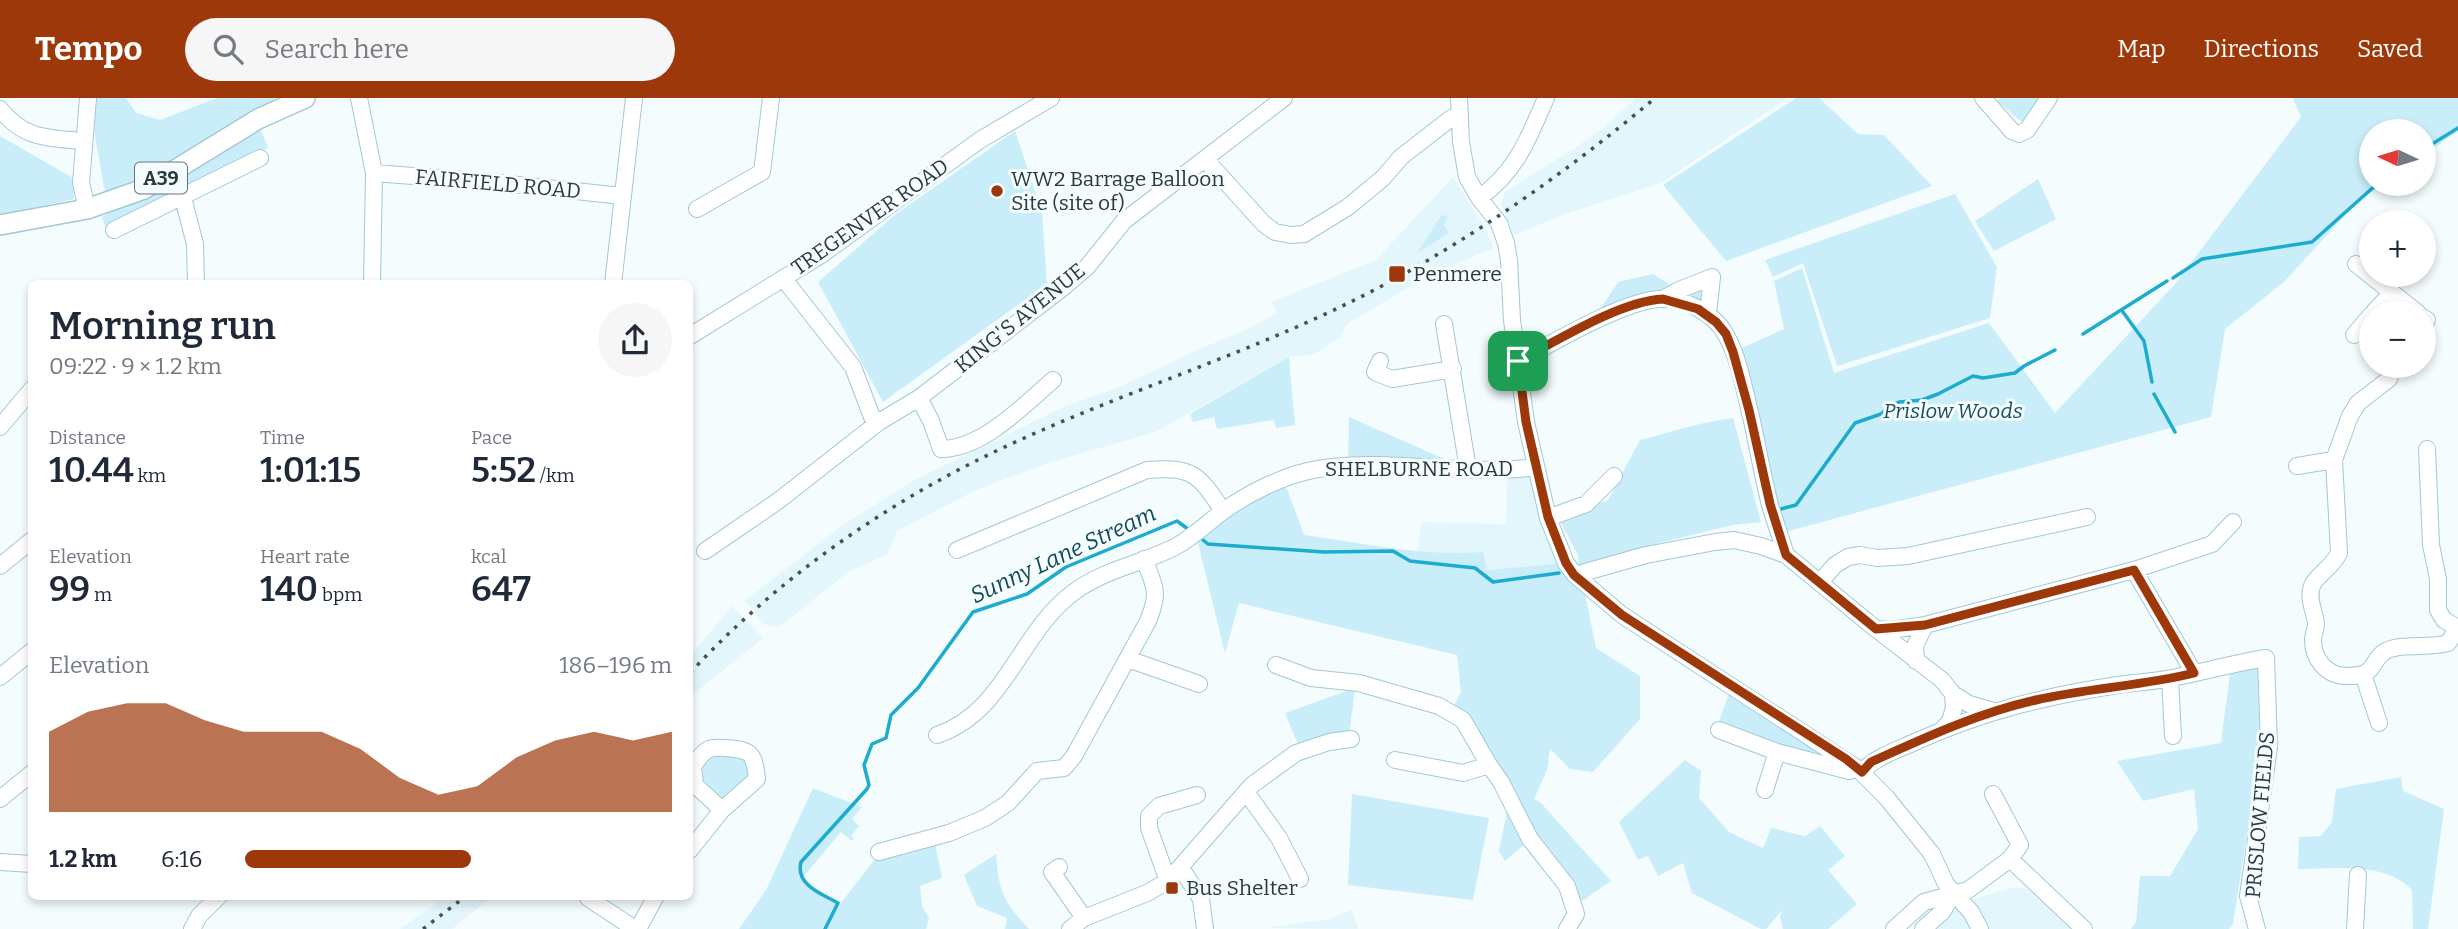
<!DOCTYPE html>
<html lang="en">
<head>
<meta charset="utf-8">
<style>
  body { margin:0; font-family:Bitter,serif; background:#f6f6f7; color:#1f2937; height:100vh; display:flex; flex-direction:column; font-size:26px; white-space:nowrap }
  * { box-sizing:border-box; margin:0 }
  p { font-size:23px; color:#747a83 }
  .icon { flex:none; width:38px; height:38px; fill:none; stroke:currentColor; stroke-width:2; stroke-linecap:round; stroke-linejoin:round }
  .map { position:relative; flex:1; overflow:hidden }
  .drawer { position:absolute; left:28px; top:182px; width:665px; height:620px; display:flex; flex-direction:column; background:#fff; border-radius:10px; box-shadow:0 4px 10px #0003 }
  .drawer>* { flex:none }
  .needle { width:46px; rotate:274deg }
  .tools { position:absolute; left:2359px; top:21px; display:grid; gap:14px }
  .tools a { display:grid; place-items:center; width:77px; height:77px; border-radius:50%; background:#fff; box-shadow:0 4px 10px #0003; font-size:35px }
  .pin { position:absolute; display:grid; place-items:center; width:60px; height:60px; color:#fff; margin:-30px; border-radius:14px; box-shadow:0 4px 10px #0006 }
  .round { display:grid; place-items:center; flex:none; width:74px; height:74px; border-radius:37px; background:#f6f6f7 }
  .headline { display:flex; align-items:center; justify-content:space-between; height:119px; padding:0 21px }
  h1 { font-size:38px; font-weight:600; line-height:52px }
  .figures { display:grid; grid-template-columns:repeat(3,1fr); gap:10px; height:119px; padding:7px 21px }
  .figures div { display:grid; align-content:center }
  .figures b { font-size:35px; font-weight:600 }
  .figures small { font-size:19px; font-weight:400 }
  .figures p { font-size:19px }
  .chart { height:196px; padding:14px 21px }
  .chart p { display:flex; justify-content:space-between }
  .chart svg { width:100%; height:126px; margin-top:7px; fill:#9d380b; opacity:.7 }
  ul { padding:0 21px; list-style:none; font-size:23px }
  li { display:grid; grid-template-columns:112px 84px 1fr; align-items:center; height:52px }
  li i { height:18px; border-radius:9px; background:#9d380b }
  header { display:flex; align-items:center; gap:42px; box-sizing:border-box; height:98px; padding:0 35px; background:#9d380b; color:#fff }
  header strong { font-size:33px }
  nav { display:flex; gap:38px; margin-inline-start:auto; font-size:24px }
  .search { width:490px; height:63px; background:#f6f6f7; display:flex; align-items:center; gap:18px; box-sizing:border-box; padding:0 24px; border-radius:38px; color:#747a83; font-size:26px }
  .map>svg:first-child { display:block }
  .built { fill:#e3f6fc }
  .green { fill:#c9eefa }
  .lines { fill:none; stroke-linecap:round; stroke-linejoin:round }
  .stream { stroke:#1dabce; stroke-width:3.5 }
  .minor-casing { stroke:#a3c8d4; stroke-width:18 }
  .major-casing { stroke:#a3c8d4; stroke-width:22 }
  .minor { stroke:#fff; stroke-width:16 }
  .major { stroke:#fff; stroke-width:19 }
  .rail { stroke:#445256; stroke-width:3.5; stroke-dasharray:3.5 7; stroke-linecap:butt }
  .route-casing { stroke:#fff; stroke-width:14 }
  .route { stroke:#9d380b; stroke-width:9 }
  .poi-dot { fill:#9d380b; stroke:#f4fcfe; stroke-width:2.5 }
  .labels { text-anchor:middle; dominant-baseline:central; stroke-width:6; stroke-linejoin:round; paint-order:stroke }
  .shield { fill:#f4fcfe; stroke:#677478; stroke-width:2 }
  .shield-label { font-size:19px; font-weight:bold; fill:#2b3a3f }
  .poi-label { font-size:21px; fill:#2b3a3f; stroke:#f4fcfe; text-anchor:start }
  .street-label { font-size:21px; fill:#2b3a3f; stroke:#f4fcfe }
  .park-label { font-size:21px; font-style:italic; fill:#194e5d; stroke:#f4fcfe }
  .water-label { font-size:23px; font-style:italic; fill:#134958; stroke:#f4fcfe }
</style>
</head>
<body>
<header>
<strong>Tempo</strong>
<div class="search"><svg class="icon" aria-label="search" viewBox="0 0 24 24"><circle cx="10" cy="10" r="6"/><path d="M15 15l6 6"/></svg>Search here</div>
<nav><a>Map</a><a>Directions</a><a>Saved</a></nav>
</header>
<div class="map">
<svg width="2458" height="831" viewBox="0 0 2458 831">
  <rect width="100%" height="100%" fill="#f4fcfe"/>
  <path class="built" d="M 1636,0 L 1788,0 L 1661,85 L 1562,117 L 1514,137 L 1501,107 L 1505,94 L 1572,52 L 1605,29 Z
    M 1453,79 L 1481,123 L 1494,150 L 1427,178 L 1346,227 L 1342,238 L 1314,256 L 1289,259 L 1155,334 L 1048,365 L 976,392 L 897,433 L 888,456 L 848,474 L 783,526 L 775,529 L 762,526 L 754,512 L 744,503 L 843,427 L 915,382 L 1063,309 L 1117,290 L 1202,250 L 1244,233 L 1277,215 L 1272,204 L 1376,162 Z
    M 1535,369 L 1566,465 L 1486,472 L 1450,457 L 1417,455 L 1422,424 L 1506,426 L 1507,371 Z
    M 732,508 L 763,540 L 690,599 L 690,558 Z
    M 2015,789 L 2038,793 L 2072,831 L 1933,831 L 1952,813 L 1971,802 Z
    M 447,798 L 493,798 L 452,831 L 400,831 Z
    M 1352,812 L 1358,831 L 1266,830 L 1328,821 Z"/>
  <path class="green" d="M 92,0 L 126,0 L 136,15 L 160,22 L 217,0 L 274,0 L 278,7 L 138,81 L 105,95 L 91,15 Z
    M 1796,0 L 1819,0 L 1858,36 L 1884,37 L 1932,88 L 1726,163 L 1663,87 Z
    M 2000,0 L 2038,0 L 2023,25 L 1997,3 Z
    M 2293,0 L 2458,0 L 2458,33 L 2424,57 L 2424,33 L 2371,33 L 2371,86 L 2383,86 L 2358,103 L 2284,184 L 2225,231 L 2211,319 L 1781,435 L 1733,254 L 1784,231 L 1774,183 L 1802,170 L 1834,275 L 1989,225 L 2055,315 L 2175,186 L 2301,19 Z
    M 261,32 L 268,50 L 106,131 L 102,119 Z
    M 1015,33 L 1042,114 L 1047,186 L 883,304 L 818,184 L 896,116 Z
    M 0,38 L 73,80 L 74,101 L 0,117 Z
    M 2038,81 L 2056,121 L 1994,153 L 1975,123 Z
    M 1955,96 L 1997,169 L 1990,220 L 1837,268 L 1803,165 L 1773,179 L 1765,162 Z
    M 1446,117 L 1447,118 L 1444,127 L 1449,135 L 1417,155 L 1441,118 Z
    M 1653,176 L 1681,194 L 1709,183 L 1706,210 L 1676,196 L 1599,213 L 1618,184 Z
    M 1289,259 L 1295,327 L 1276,330 L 1274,322 L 1217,331 L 1214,319 L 1193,324 L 1190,316 Z
    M 1349,319 L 1456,366 L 1348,365 Z
    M 1733,320 L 1761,424 L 1733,427 L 1651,447 L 1579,474 L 1578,457 L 1559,421 L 1608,402 L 1640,342 C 1672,334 1701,324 1733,320 Z
    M 1283,380 L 1304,437 C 1364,445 1423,459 1483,454 L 1487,472 L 1566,465 L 1585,496 L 1596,550 L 1640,578 L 1640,621 L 1593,674 L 1570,671 L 1550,651 L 1547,672 L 1534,701 L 1541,705 L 1611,783 L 1582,803 L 1533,739 L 1505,763 L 1499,753 L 1506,719 L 1508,686 L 1465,615 L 1454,607 L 1461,594 L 1457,557 L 1239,505 L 1225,555 L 1196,437 Z
    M 2258,570 L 2260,655 L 2233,826 L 2229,831 L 2131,831 L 2136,824 L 2140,778 L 2170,778 L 2198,731 L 2194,691 L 2143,703 L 2117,663 L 2221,645 L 2230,575 Z
    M 1355,590 L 1349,638 L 1299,649 L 1285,615 Z
    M 1730,592 L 1849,668 L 1786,651 L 1718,626 Z
    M 710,656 L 749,659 L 754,679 L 723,705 L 699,685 L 697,669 Z
    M 1685,662 L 1701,673 L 1699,700 L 1729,734 L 1763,750 L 1771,730 L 1805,738 L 1820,728 L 1845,758 L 1828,772 L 1857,806 L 1828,831 L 1783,831 L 1780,819 L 1782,812 L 1766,831 L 1761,831 L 1692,795 L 1683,765 L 1658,778 L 1648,758 L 1638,762 L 1619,724 Z
    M 2401,679 L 2403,693 L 2444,711 L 2428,831 L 2413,831 L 2412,792 C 2385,763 2334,771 2298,771 L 2299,739 L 2321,738 L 2332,724 L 2336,691 Z
    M 813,690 L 862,709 L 852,721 L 859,728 L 851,738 L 854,741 L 852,743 L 841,734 L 803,779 L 817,792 L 840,806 L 876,760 L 934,740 L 942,780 L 920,788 L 922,808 L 929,820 L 926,831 L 739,831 L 766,792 Z
    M 1352,696 L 1489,720 L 1473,802 L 1348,787 Z
    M 996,756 C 999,794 1003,803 1029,831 L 1005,831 L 1007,820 L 977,808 L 964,777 Z"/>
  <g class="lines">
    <path class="stream" d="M 2424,51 L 2458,30
      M 2173,180 L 2202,161 L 2312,144 L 2377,86
      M 2123,214 L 2144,243 L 2152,284
      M 2083,236 L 2167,183
      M 2154,296 L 2175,334
      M 1781,411 L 1796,407 L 1855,325 L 1881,316 L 1890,308 L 1899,304 L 1922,302 L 1938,296 L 1973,278 L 1983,280 L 2015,275 L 2024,268 L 2055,252
      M 1203,442 L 1208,446 L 1324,454 L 1393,453 L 1410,463 L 1475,470 L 1493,484 L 1559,475
      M 825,831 L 838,805 C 822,796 795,787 801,764 L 867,691 L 869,687 L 864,667 L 872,646 L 886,640 L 891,617 L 918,590 L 973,514 L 1027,496 L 1066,469 L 1177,423 L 1188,431"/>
    <g class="minor-casing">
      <path id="minor" d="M 359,0 L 374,75 L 372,186
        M 1459,0 L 1461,44 L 1467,79 L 1479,100 L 1499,125 L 1506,145 L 1509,162 L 1512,222 L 1526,324 L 1548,420 L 1566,465 L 1575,477 L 1622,517 L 1857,670 L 1886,699 L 1932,756 L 1946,786 L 1971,814 L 1980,831
        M 1983,0 L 2012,33 L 2019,36 L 2027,32 L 2049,0
        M 0,11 C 24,41 47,40 83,43
        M 1205,61 L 1264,126 L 1275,134 L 1291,137 L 1304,136 L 1348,109 L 1383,80 L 1401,59 L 1450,21 L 1460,16
        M 374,75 L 491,84 L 622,98
        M 183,100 L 195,146 L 196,186
        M 1479,100 C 1517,73 1528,41 1546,0
        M 87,111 L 81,85 L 88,0
        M 697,111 L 762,74 L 771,0
        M 114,132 L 260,60
        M 2356,166 L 2418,215
        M 783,180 L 853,269 L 872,319 L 879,324
        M 613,186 L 634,0
        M 1663,201 L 1679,192 L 1712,179 L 1708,216
        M 2373,215 L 2392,194
        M 2424,220 L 2427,222 L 2424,226
        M 1444,226 L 1468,371
        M 2354,237 L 2371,217
        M 690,238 L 821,157 L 980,42 L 1051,0
        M 1380,263 L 1375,274 L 1392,281 L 1453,271
        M 1518,263 C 1555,244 1619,205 1658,201 C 1684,199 1714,215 1726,237 C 1740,262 1745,296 1752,323 C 1758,351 1763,379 1770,407 C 1775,424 1781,440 1786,457
        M 2393,268 L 2389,281 L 2358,305 L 2350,318 L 2334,362 L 2339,455 C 2332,470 2316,477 2312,488 C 2307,501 2315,514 2316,526 C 2316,531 2313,536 2313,542 C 2313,561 2326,577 2345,578 C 2352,578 2361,578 2367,574 C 2374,569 2377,558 2384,554 C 2400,544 2430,551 2448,545 L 2458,530
        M 919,300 L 931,323 L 941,351 C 982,351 1023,308 1053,282
        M 0,329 L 32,291
        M 2427,351 L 2431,447 L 2438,481 L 2438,512 L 2444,522 L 2458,530
        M 2297,368 L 2334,362
        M 1548,420 L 1586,406 L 1614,378
        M 957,452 L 1147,372 C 1193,368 1199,377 1223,413
        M 705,453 L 778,403 L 879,324 L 919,300 L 1065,188 L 1087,169 L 1124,123 L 1284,0
        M 0,468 L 32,442
        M 2134,472 L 2194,575
        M 1575,477 L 1646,457 L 1715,444 L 1734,442 L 1761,448 L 1786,457 L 1876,531 L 1942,582 L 1953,596 L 1954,610 L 1950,623 L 1942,632
        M 1820,484 L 1835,467 L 1848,459 L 1860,457 L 1877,460 L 1908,458 L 2087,419
        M 1876,531 L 1891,532 L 1925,527 L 2134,472 L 2212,446 L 2233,424
        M 1128,561 L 1199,586
        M 1916,563 L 1915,548 L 1925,527
        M 1276,567 L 1311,580 L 1359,585 L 1439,608 L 1463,622 L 1489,667 L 1501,684 L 1530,741 L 1567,788 L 1576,816 L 1567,831
        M 2363,576 L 2379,625
        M 0,579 L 32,553
        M 2170,581 L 2173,638
        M 1953,596 L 1969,606 L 1993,613
        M 1719,632 L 1777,654 L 1849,673 L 1857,670
        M 937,637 C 1006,614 1019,534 1074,494 C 1105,471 1141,466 1175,449 C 1193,439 1206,426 1222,414 C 1248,395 1286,376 1318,371 C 1390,359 1464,379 1535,369
        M 1395,662 L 1463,675 L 1489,667
        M 1862,674 C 1876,658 1898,652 1917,643 C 1985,613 2045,598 2118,587 C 2136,584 2154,584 2172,580 C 2203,574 2234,565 2266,560 L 2269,649 L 2248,798 L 2257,831
        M 1765,692 L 1777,654
        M 1246,694 L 1279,740 L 1300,781
        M 0,701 L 32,675
        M 690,752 L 722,712 L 757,681 C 754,655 752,652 726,650 C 720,650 714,649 709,651 C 703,654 697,662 693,668 L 695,687 L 722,712
        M 879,754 L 949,735 L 985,720 L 1008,705 L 1037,673 L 1064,670 L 1074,658 L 1148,523 C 1160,494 1155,489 1144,461
        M 2010,761 L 2084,831
        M 0,764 L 32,766
        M 1059,769 L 1052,774 L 1084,820
        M 1181,770 L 1201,801 L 1205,831
        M 1168,783 L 1149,730 L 1149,718 L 1159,708 L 1197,697
        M 588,800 L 635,831
        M 192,831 L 199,818 L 219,798
        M 638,831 L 656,798
        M 1070,831 L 1084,820 L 1147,795 L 1168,783 L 1252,687 L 1296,655 L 1329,644 L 1351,641
        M 1894,831 L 1924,804 L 1968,792 L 2010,761 L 2020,747 L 1993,696
        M 1923,831 L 1942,814 L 1953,796
        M 2355,831 L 2358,777"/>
    </g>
    <g class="major-casing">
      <path id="major" d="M 0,127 L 87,111 L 144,91 L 258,21 L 305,0"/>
    </g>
    <use href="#minor" class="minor"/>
    <use href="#major" class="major"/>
    <path class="rail" d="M 690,575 C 774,484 880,409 992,355 C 1104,301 1225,264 1338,210 C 1448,158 1563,78 1655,0
      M 423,831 L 466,798"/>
  </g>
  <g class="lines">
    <g class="route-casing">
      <path id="route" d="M 1663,201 L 1698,211 L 1716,224 L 1726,236 L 1733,254 L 1749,312 L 1770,406 L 1786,457 L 1876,531 L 1925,527 L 2134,472 L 2194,575 C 2142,588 2088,590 2036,602 C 1978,615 1924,640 1871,664 L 1862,674 L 1846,661 L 1622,517 L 1574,477 L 1566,465 L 1548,419 L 1526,324 L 1518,263 C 1557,243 1620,203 1663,201 Z"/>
    </g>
    <use href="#route" class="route"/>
  </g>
  <g class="poi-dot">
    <circle cx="997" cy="93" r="7"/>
    <rect x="1388" y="167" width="18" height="18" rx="3.5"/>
    <rect x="1165" y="783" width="14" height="14" rx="3.5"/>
  </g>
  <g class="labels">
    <rect class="shield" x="135" y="64.5" width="52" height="31" rx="5"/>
    <g class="shield-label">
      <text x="161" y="80">A39</text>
    </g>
    <g class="poi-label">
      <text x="1011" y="81">WW2 Barrage Balloon<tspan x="1011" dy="24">Site (site of)</tspan></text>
      <text x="1413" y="176">Penmere</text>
      <text x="1186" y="790">Bus Shelter</text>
    </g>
    <g class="street-label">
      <text transform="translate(498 86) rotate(5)">FAIRFIELD ROAD</text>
      <text transform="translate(870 119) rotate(-35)">TREGENVER ROAD</text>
      <text transform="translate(1020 220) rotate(-39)">KING'S AVENUE</text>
      <text x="1419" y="371">SHELBURNE ROAD</text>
      <text transform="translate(2260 717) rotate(-85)">PRISLOW FIELDS</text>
    </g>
    <g class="park-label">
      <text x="1953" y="313">Prislow Woods</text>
    </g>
    <g class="water-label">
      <text transform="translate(1063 456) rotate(-25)">Sunny Lane Stream</text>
    </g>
  </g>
</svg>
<div class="tools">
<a><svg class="needle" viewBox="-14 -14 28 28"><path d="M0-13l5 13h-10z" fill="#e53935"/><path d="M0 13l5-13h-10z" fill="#747a83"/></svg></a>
<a>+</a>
<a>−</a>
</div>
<div class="pin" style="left:1518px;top:263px;background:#1e9e55"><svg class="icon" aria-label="arrive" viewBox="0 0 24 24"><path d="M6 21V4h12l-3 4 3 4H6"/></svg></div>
<section class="drawer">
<div class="headline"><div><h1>Morning run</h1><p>09:22 · 9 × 1.2 km</p></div><a class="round"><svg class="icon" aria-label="share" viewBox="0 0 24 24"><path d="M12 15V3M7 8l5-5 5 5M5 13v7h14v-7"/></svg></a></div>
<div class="figures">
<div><p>Distance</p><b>10.44<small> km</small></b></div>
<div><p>Time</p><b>1:01:15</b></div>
<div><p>Pace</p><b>5:52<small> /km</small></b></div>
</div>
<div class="figures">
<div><p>Elevation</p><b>99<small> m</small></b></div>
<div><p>Heart rate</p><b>140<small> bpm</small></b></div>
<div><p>kcal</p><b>647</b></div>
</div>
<div class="chart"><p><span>Elevation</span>186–196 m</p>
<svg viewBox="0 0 160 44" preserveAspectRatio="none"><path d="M0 44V16L10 9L20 6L30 6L40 12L50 16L60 16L70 16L80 22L90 32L100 38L110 35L120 25L130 19L140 16L150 19L160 16V44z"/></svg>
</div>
<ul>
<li><b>1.2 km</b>6:16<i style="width:53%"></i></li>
</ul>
</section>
</div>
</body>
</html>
